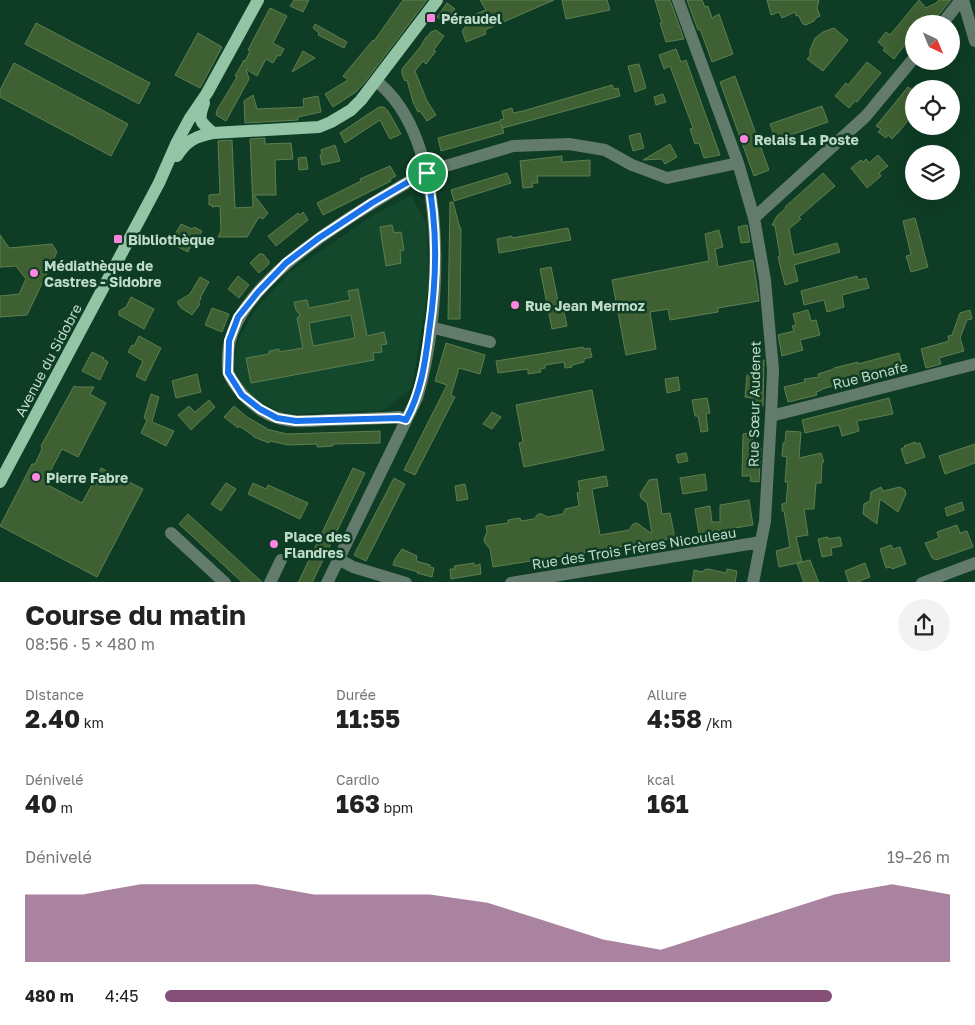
<!DOCTYPE html>
<html lang="fr">
<head>
<meta charset="utf-8">
<style>
  body { margin:0; font-family:"Golos Text",sans-serif; background:#f2f2f2; color:#222; height:100vh; display:flex; flex-direction:column; font-size:19px; white-space:nowrap }
  * { box-sizing:border-box; margin:0 }
  p { font-size:16px; color:#767676 }
  .icon { flex:none; width:28px; height:28px; fill:none; stroke:currentColor; stroke-width:2; stroke-linecap:round; stroke-linejoin:round }
  .map { position:relative; height:582px; overflow:hidden }
  .panel { display:flex; flex-direction:column; background:#fff; flex:1 }
  .panel>* { flex:none }
  .needle { width:32px; rotate:136deg }
  .buttons { position:absolute; left:905px; top:15px; display:grid; gap:10px }
  .buttons a { display:grid; place-items:center; width:55px; height:55px; border-radius:50%; background:#fff; box-shadow:0 5px 20px #0002; font-size:25px }
  .pin { position:absolute; display:grid; place-items:center; width:42px; height:42px; color:#fff; margin:-21px; border:2px solid #fff; border-radius:50%; box-shadow:0 1px 5px #0007 }
  .round { display:grid; place-items:center; flex:none; width:52px; height:52px; border-radius:26px; background:#f2f2f2 }
  .headline { display:flex; align-items:center; justify-content:space-between; height:85px; padding:0 25px }
  h1 { font-size:28px; font-weight:700; line-height:38px }
  .stats { display:grid; grid-template-columns:repeat(3,1fr); gap:8px; height:85px; padding:5px 25px }
  .stats div { display:grid; align-content:center }
  .stats b { font-size:25px; font-weight:700 }
  .stats small { font-size:14px; font-weight:400 }
  .stats p { font-size:14px }
  .chart { height:140px; padding:10px 25px }
  .chart p { display:flex; justify-content:space-between }
  .chart svg { width:100%; height:90px; margin-top:5px; fill:#854f77; opacity:.7 }
  ul { padding:0 25px; list-style:none; font-size:16px }
  li { display:grid; grid-template-columns:80px 60px 1fr; align-items:center; height:38px }
  li i { height:12px; border-radius:6px; background:#854f77 }
  .map>svg:first-child { display:block }
  .built { fill:#13482d }
  .building { fill:#3f6032; stroke:#5d7f50; fill-rule:evenodd }
  .lines { fill:none; stroke-linecap:round; stroke-linejoin:round }
  .minor { stroke:#637b6c; stroke-width:12 }
  .major { stroke:#92c4a5; stroke-width:12 }
  .route-casing { stroke:#fff; stroke-width:10 }
  .route { stroke:#1a73e8; stroke-width:6 }
  .poi-dot { fill:#fe86e0; stroke:#0e3c25; stroke-width:2 }
  .labels { text-anchor:middle; dominant-baseline:central; stroke-width:5; stroke-linejoin:round; paint-order:stroke }
  .poi-label { font-size:14px; font-weight:bold; fill:#bfdcc9; stroke:#0e3c25; text-anchor:start }
  .street-label { font-size:14px; fill:#bfdcc9; stroke:#0e3c25 }
</style>
</head>
<body>
<div class="map">
<svg width="975" height="583" viewBox="0 0 975 583">
  <rect width="100%" height="100%" fill="#0e3c25"/>
  <path class="built" d="M 411,195 L 426,223 L 429,283 L 412,388 L 384,410 L 284,415 L 253,397 L 239,380 L 233,361 L 239,338 L 257,307 L 290,272 L 370,217 Z"/>
  <path class="building" d="M 294,0 L 309,0 L 303,12 L 290,6 Z
    M 403,0 L 427,0 L 365,82 L 356,92 L 333,107 L 325,94 L 348,80 L 343,76 L 373,40 L 374,41 Z
    M 480,0 L 554,0 L 485,30 L 486,34 L 466,42 L 462,31 L 465,27 L 472,25 L 468,17 L 486,10 Z
    M 562,0 L 607,0 L 610,10 L 566,19 Z
    M 655,0 L 670,0 L 684,39 L 666,42 L 660,23 L 662,23 Z
    M 687,0 L 702,0 L 705,7 L 708,6 L 712,18 L 719,14 L 733,54 L 712,62 L 700,29 L 698,30 Z
    M 767,0 L 819,0 L 817,8 L 820,16 L 816,18 L 814,21 L 806,25 L 803,24 L 798,15 L 796,16 L 795,12 L 782,18 L 779,12 L 771,15 Z
    M 919,0 L 926,8 L 936,3 L 939,0 L 951,0 L 933,22 L 928,15 L 921,24 L 914,24 L 914,33 L 894,59 L 883,50 L 885,48 L 878,42 L 886,32 L 890,35 Z
    M 447,3 L 455,9 L 444,22 L 437,17 Z
    M 270,8 L 287,16 L 273,43 L 284,49 L 280,56 L 278,55 L 273,63 L 266,59 L 257,76 L 246,69 L 249,79 L 226,121 L 216,115 L 217,110 L 237,77 L 235,76 L 244,60 L 245,62 L 250,51 L 248,50 Z
    M 36,23 L 150,83 L 139,104 L 25,44 Z
    M 315,24 L 347,42 L 344,48 L 318,35 L 319,33 L 313,28 Z
    M 834,28 L 848,40 L 823,71 L 807,59 L 810,56 L 810,50 L 815,38 L 823,32 Z
    M 436,30 L 444,36 L 433,51 L 436,51 L 426,64 L 423,61 L 415,71 L 427,101 L 436,115 L 427,121 L 420,111 L 418,112 L 413,102 L 407,80 L 405,81 L 402,74 L 402,69 L 421,46 L 426,37 L 427,37 L 431,32 Z
    M 198,33 L 222,47 L 200,88 L 175,75 Z
    M 676,49 L 681,62 L 686,60 L 720,155 L 704,158 L 699,143 L 695,144 L 690,129 L 693,128 L 670,66 L 664,69 L 659,55 Z
    M 303,51 L 315,58 L 292,72 Z
    M 867,62 L 881,73 L 857,102 L 855,101 L 849,108 L 835,96 L 846,83 L 848,85 Z
    M 14,63 L 128,124 L 111,156 L 0,97 L 0,90 Z
    M 639,64 L 646,88 L 635,92 L 628,66 Z
    M 735,76 L 769,170 L 754,176 L 720,82 Z
    M 612,85 L 614,89 L 618,88 L 620,96 L 503,128 L 501,124 L 504,133 L 441,151 L 438,138 L 501,121 L 500,120 L 504,119 L 502,111 L 512,108 L 513,113 L 523,111 Z
    M 908,87 L 914,91 L 914,113 L 898,133 L 897,133 L 892,139 L 888,135 L 886,138 L 878,132 L 881,129 L 876,126 Z
    M 663,94 L 666,102 L 656,105 L 654,97 Z
    M 253,95 L 257,109 L 304,107 L 303,99 L 318,96 L 321,112 L 298,117 L 298,120 L 245,123 L 244,101 Z
    M 822,106 L 828,122 L 776,140 L 770,124 Z
    M 379,107 L 384,107 L 388,111 L 401,134 L 390,139 L 380,120 L 345,143 L 340,133 Z
    M 640,133 L 644,148 L 633,151 L 629,136 Z
    M 265,138 L 265,144 L 291,143 L 293,159 L 275,160 L 276,195 L 254,195 L 268,213 L 263,219 L 259,217 L 247,237 L 218,237 L 221,231 L 220,206 L 212,207 L 212,205 L 209,205 L 209,195 L 220,194 L 218,141 L 232,140 L 235,208 L 253,207 L 250,139 Z
    M 670,144 L 677,157 L 665,164 L 662,159 L 643,160 Z
    M 335,145 L 340,161 L 322,165 L 320,155 L 322,154 L 321,150 Z
    M 878,155 L 888,166 L 879,173 L 881,176 L 867,188 L 851,168 L 861,160 L 863,162 L 866,159 L 869,163 Z
    M 562,156 L 562,162 L 590,160 L 590,176 L 537,176 L 538,183 L 532,183 L 533,187 L 523,188 L 520,161 Z
    M 306,157 L 308,169 L 299,170 L 298,158 Z
    M 390,166 L 396,176 L 390,179 L 391,181 L 323,215 L 317,203 L 361,181 L 360,179 Z
    M 507,173 L 511,183 L 454,201 L 451,190 Z
    M 823,173 L 835,186 L 799,217 L 801,219 L 789,229 L 794,255 L 837,243 L 840,252 L 794,265 L 798,281 L 785,285 L 778,257 L 780,256 L 775,226 L 772,225 L 777,216 L 786,208 L 785,207 Z
    M 450,202 L 453,202 L 460,228 L 461,228 L 460,319 L 448,319 Z
    M 303,212 L 308,220 L 276,246 L 268,236 L 298,213 L 300,215 Z
    M 915,218 L 928,267 L 911,272 L 906,256 L 911,255 L 903,221 Z
    M 181,224 L 192,229 L 194,227 L 202,231 L 194,246 L 191,245 L 188,252 L 170,243 Z
    M 392,225 L 394,233 L 401,232 L 404,250 L 400,251 L 401,263 L 386,266 L 380,227 Z
    M 747,225 L 750,242 L 741,243 L 738,227 Z
    M 568,228 L 571,240 L 499,253 L 497,239 L 512,236 L 512,238 Z
    M 719,230 L 723,247 L 715,249 L 718,267 L 753,260 L 759,301 L 718,308 L 718,312 L 670,320 L 668,309 L 650,312 L 656,349 L 626,355 L 612,280 L 709,261 L 705,234 Z
    M 0,235 L 9,248 L 52,244 L 57,252 L 27,315 L 0,317 L 0,296 L 19,294 L 26,279 L 16,266 L 0,267 Z
    M 259,254 L 263,254 L 269,261 L 269,264 L 259,273 L 250,263 Z
    M 551,267 L 559,306 L 562,312 L 564,312 L 567,326 L 552,329 L 540,269 Z
    M 238,276 L 249,285 L 239,298 L 228,289 Z
    M 857,276 L 858,280 L 866,278 L 869,288 L 842,295 L 844,307 L 827,312 L 824,300 L 804,305 L 801,291 Z
    M 200,277 L 209,282 L 200,298 L 201,299 L 198,303 L 200,304 L 192,315 L 181,308 L 177,302 L 190,294 Z
    M 358,289 L 367,336 L 384,332 L 387,344 L 381,345 L 382,352 L 373,353 L 374,360 L 251,383 L 246,358 L 269,354 L 269,351 L 279,349 L 279,352 L 303,348 L 297,318 L 300,315 L 296,310 L 294,302 L 307,300 L 309,308 L 350,300 L 348,291 ZM 351,315 L 355,338 L 313,346 L 309,323 Z
    M 131,297 L 154,309 L 144,329 L 119,315 L 119,311 L 126,307 Z
    M 212,308 L 229,314 L 222,332 L 205,325 Z
    M 808,310 L 811,321 L 816,320 L 820,335 L 800,340 L 803,350 L 782,356 L 778,335 L 794,331 L 792,326 L 796,325 L 793,314 Z
    M 970,310 L 972,319 L 967,320 L 960,338 L 964,351 L 939,358 L 941,364 L 926,368 L 921,349 L 949,341 L 948,336 L 952,335 L 960,313 Z
    M 139,336 L 161,348 L 145,381 L 136,376 L 143,361 L 128,352 L 132,345 L 134,346 Z
    M 446,343 L 485,355 L 480,374 L 459,368 L 451,395 L 455,397 L 415,475 L 404,470 L 447,385 L 435,381 Z
    M 583,347 L 584,349 L 590,348 L 592,357 L 584,359 L 584,362 L 572,365 L 572,367 L 565,368 L 564,362 L 545,365 L 545,368 L 540,369 L 541,372 L 528,374 L 528,369 L 498,373 L 496,361 Z
    M 92,352 L 104,358 L 103,359 L 108,362 L 100,380 L 82,371 Z
    M 899,353 L 903,368 L 822,389 L 822,390 L 816,392 L 817,395 L 788,402 L 784,387 L 805,382 L 804,379 L 819,377 L 818,374 L 834,369 L 834,368 L 858,362 L 858,364 Z
    M 764,360 L 763,406 L 751,406 L 752,398 L 745,397 L 747,375 L 753,374 L 753,362 Z
    M 197,374 L 201,392 L 176,398 L 172,381 Z
    M 678,377 L 680,390 L 667,393 L 665,379 Z
    M 74,386 L 77,387 L 94,387 L 90,394 L 106,403 L 78,457 L 62,449 L 44,483 L 82,503 L 101,468 L 143,489 L 97,577 L 0,526 L 32,464 L 35,464 L 42,449 L 41,446 Z
    M 592,390 L 604,450 L 524,467 L 519,443 L 523,442 L 516,405 Z
    M 151,394 L 159,397 L 152,422 L 174,431 L 166,446 L 141,433 L 147,420 L 144,418 Z
    M 707,398 L 710,413 L 706,414 L 708,431 L 701,432 L 698,416 L 695,416 L 692,400 Z
    M 889,398 L 893,414 L 857,421 L 859,431 L 842,436 L 839,425 L 805,433 L 802,420 Z
    M 209,400 L 215,407 L 191,430 L 178,415 L 189,406 L 195,412 Z
    M 234,406 L 247,417 L 266,428 L 266,429 L 287,434 L 380,431 L 380,443 L 333,444 L 333,446 L 317,447 L 317,444 L 288,445 L 270,441 L 269,443 L 254,437 L 254,436 L 239,426 L 238,428 L 224,417 Z
    M 492,412 L 501,417 L 492,429 L 483,424 Z
    M 786,431 L 801,432 L 799,458 L 821,453 L 824,462 L 822,462 L 821,483 L 816,483 L 814,509 L 804,509 L 808,535 L 796,537 L 802,562 L 779,567 L 776,551 L 790,547 L 784,511 L 782,511 L 782,504 L 786,503 L 788,482 L 785,482 L 787,457 L 782,456 L 783,443 L 785,443 Z
    M 753,432 L 752,448 L 761,448 L 759,482 L 750,481 L 751,476 L 742,476 L 743,434 Z
    M 915,442 L 915,444 L 920,443 L 925,457 L 906,464 L 901,449 L 905,447 L 904,446 Z
    M 975,444 L 975,463 L 945,474 L 939,456 Z
    M 686,453 L 688,461 L 678,463 L 676,455 Z
    M 353,468 L 365,473 L 323,560 L 312,583 L 298,583 Z
    M 705,474 L 707,490 L 683,494 L 680,478 Z
    M 606,476 L 608,486 L 592,489 L 600,535 L 629,530 L 633,524 L 637,523 L 652,534 L 647,503 L 641,498 L 640,494 L 649,480 L 657,479 L 662,514 L 670,513 L 675,538 L 493,567 L 490,549 L 485,543 L 484,539 L 487,532 L 486,526 L 508,523 L 508,520 L 520,518 L 521,521 L 534,519 L 538,514 L 542,514 L 547,517 L 563,514 L 565,509 L 579,506 L 577,493 L 580,492 L 578,481 Z
    M 394,478 L 405,484 L 366,561 L 354,555 Z
    M 226,483 L 236,489 L 221,511 L 211,504 Z
    M 253,483 L 266,489 L 268,485 L 308,503 L 300,519 L 248,494 Z
    M 465,484 L 468,499 L 457,501 L 455,486 Z
    M 881,487 L 883,491 L 900,487 L 905,490 L 906,494 L 898,512 L 880,499 L 877,524 L 863,514 L 864,504 L 870,501 L 871,492 Z
    M 749,500 L 753,525 L 699,534 L 695,509 L 710,506 L 712,522 L 720,522 L 720,505 Z
    M 962,502 L 964,510 L 947,516 L 945,508 Z
    M 188,514 L 262,582 L 262,583 L 243,583 L 191,535 L 179,524 Z
    M 957,525 L 960,533 L 967,531 L 973,547 L 936,560 L 932,558 L 925,543 L 939,538 L 937,532 Z
    M 828,537 L 828,539 L 840,537 L 842,546 L 831,548 L 832,555 L 822,557 L 818,539 Z
    M 891,545 L 893,549 L 900,547 L 906,564 L 892,569 L 891,567 L 886,568 L 880,549 Z
    M 402,549 L 417,556 L 416,561 L 430,565 L 430,567 L 434,568 L 432,577 L 417,573 L 418,572 L 393,565 L 395,559 Z
    M 810,560 L 819,583 L 804,583 L 797,563 Z
    M 474,563 L 474,566 L 480,564 L 481,574 L 451,579 L 450,569 L 455,569 L 454,566 Z
    M 865,563 L 870,577 L 855,583 L 849,583 L 845,571 Z
    M 708,569 L 726,573 L 727,569 L 737,571 L 735,583 L 692,583 L 694,570 L 703,572 L 704,570 Z"/>
  <g class="lines">
    <path class="minor" d="M 678,0 L 738,163 L 754,218 L 765,280 L 773,370 L 771,416 L 765,521 L 753,583
      M 963,0 L 975,41
      M 942,24 L 961,0
      M 754,218 L 866,116 L 914,58
      M 430,327 L 490,342
      M 771,416 L 975,364
      M 406,420 L 399,417 C 375,419 351,419 327,420 C 311,421 293,423 278,418 C 260,413 244,398 234,383 C 226,371 228,369 228,355 C 231,283 352,216 408,182 L 421,177 L 432,170 L 513,146 L 569,144 L 605,150 L 632,165 L 667,178 L 738,163
      M 171,533 L 225,583
      M 338,559 L 353,567 L 406,583
      M 270,583 L 281,560
      M 327,583 L 417,398 C 442,316 452,139 376,81
      M 511,583 L 761,542
      M 922,583 L 975,563"/>
    <path class="major" d="M 204,103 C 198,120 199,121 213,133
      M 177,156 C 186,141 196,136 213,133 L 319,127 L 331,122 L 351,110 L 361,100 L 437,0
      M 0,482 L 159,183 L 177,142 L 190,118 L 207,93 L 258,0"/>
  </g>
  <g class="lines">
    <g class="route-casing">
      <path id="route" d="M 427,173 C 438,228 437,278 429,332 C 425,364 421,392 406,420 L 399,418 L 296,421 L 277,418 L 260,409 L 242,395 L 228,373 L 229,341 L 238,317 L 258,292 L 286,263 L 319,238 L 372,203 L 408,182 Z"/>
    </g>
    <use href="#route" class="route"/>
  </g>
  <g class="poi-dot">
    <rect x="426" y="13" width="10" height="10" rx="2.5"/>
    <circle cx="744" cy="139" r="5"/>
    <rect x="113" y="234" width="10" height="10" rx="2.5"/>
    <circle cx="34" cy="273" r="5"/>
    <circle cx="515" cy="305" r="5"/>
    <circle cx="36" cy="477" r="5"/>
    <circle cx="274" cy="544" r="5"/>
  </g>
  <g class="labels">
    <g class="poi-label">
      <text x="441" y="18">Péraudel</text>
      <text x="754" y="139">Relais La Poste</text>
      <text x="128" y="239">Bibliothèque</text>
      <text x="44" y="265">Médiathèque de<tspan x="44" dy="16">Castres - Sidobre</tspan></text>
      <text x="525" y="305">Rue Jean Mermoz</text>
      <text x="46" y="477">Pierre Fabre</text>
      <text x="284" y="536">Place des<tspan x="284" dy="16">Flandres</tspan></text>
    </g>
    <g class="street-label">
      <text transform="translate(48 360) rotate(-62)">Avenue du Sidobre</text>
      <text transform="translate(870 375) rotate(-14)">Rue Bonafe</text>
      <text transform="translate(754 404) rotate(-89)">Rue Sœur Audenet</text>
      <text transform="translate(634 548) rotate(-9)">Rue des Trois Frères Nicouleau</text>
    </g>
  </g>
</svg>
<div class="buttons">
<a><svg class="needle" viewBox="-14 -14 28 28"><path d="M0-13l5 13h-10z" fill="#e53935"/><path d="M0 13l5-13h-10z" fill="#767676"/></svg></a>
<a><svg class="icon" aria-label="locate" viewBox="0 0 24 24"><circle cx="12" cy="12" r="6"/><path d="M12 2v4M12 18v4M2 12h4M18 12h4"/></svg></a>
<a><svg class="icon" aria-label="layers" viewBox="0 0 24 24"><path d="M12 4l9 5-9 5-9-5zM3 14l9 5 9-5"/></svg></a>
</div>
<div class="pin" style="left:427px;top:173px;background:#1e9e55"><svg class="icon" aria-label="arrive" viewBox="0 0 24 24"><path d="M6 21V4h12l-3 4 3 4H6"/></svg></div>
</div>
<section class="panel">
<div class="headline"><div><h1>Course du matin</h1><p>08:56 · 5 × 480 m</p></div><a class="round"><svg class="icon" aria-label="share" viewBox="0 0 24 24"><path d="M12 15V3M7 8l5-5 5 5M5 13v7h14v-7"/></svg></a></div>
<div class="stats">
<div><p>Distance</p><b>2.40<small> km</small></b></div>
<div><p>Durée</p><b>11:55</b></div>
<div><p>Allure</p><b>4:58<small> /km</small></b></div>
</div>
<div class="stats">
<div><p>Dénivelé</p><b>40<small> m</small></b></div>
<div><p>Cardio</p><b>163<small> bpm</small></b></div>
<div><p>kcal</p><b>161</b></div>
</div>
<div class="chart"><p><span>Dénivelé</span>19–26 m</p>
<svg viewBox="0 0 160 44" preserveAspectRatio="none"><path d="M0 44V11L10 11L20 6L30 6L40 6L50 11L60 11L70 11L80 15L90 24L100 33L110 38L120 29L130 20L140 11L150 6L160 11V44z"/></svg>
</div>
<ul>
<li><b>480 m</b>4:45<i style="width:85%"></i></li>
</ul>
</section>
</body>
</html>
